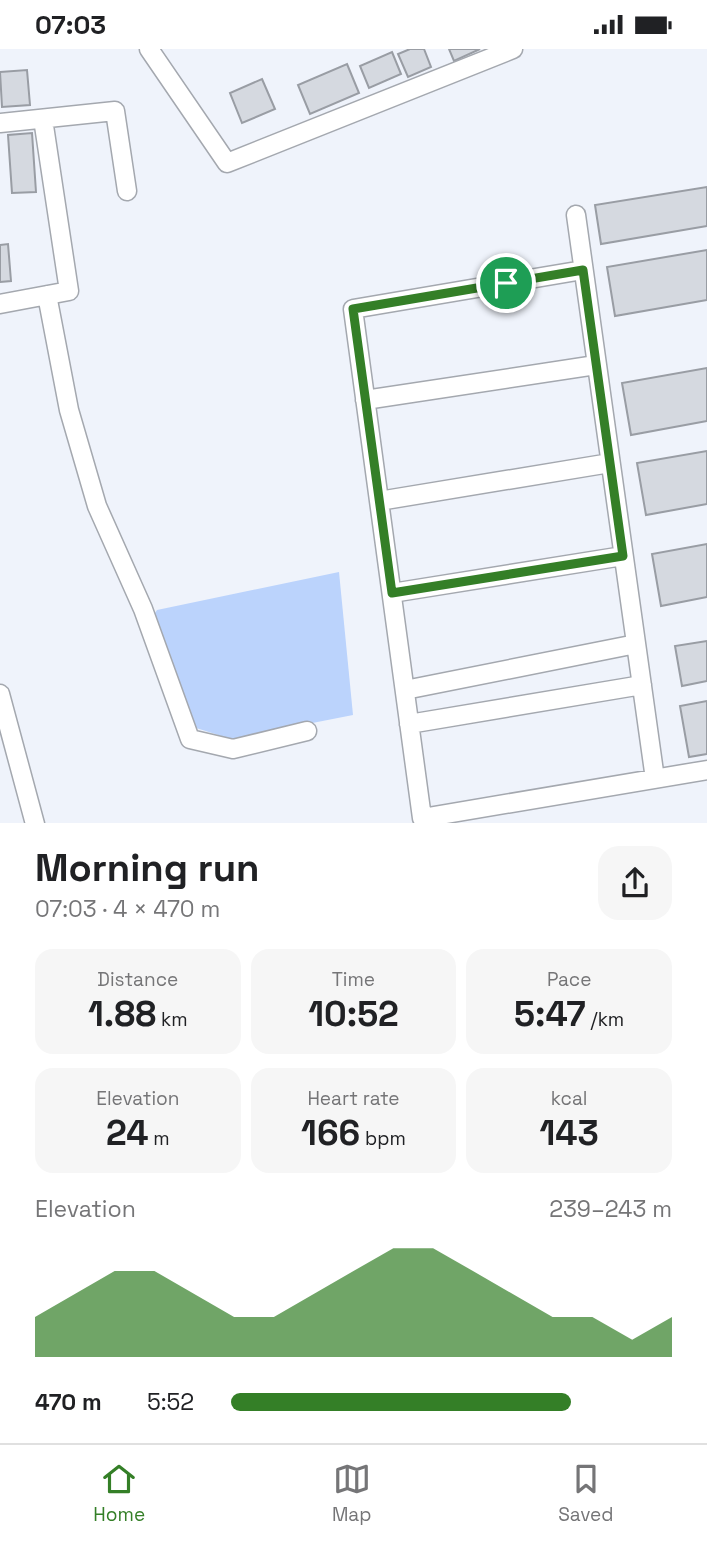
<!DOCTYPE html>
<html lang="en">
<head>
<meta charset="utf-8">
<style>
  body { margin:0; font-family:"Space Grotesk",sans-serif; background:#f6f6f6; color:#202124; height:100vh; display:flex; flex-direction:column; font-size:26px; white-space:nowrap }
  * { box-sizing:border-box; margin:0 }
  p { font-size:23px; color:#757577 }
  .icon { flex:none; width:38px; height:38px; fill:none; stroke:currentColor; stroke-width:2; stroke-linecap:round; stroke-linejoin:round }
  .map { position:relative; height:774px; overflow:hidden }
  .sheet { display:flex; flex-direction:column; background:#fff; flex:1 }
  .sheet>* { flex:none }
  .pin { position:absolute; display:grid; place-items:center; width:60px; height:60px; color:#fff; margin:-30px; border:4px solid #fff; border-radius:50%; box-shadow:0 2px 7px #0007 }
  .round { display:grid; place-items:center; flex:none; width:74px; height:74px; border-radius:21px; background:#f6f6f6 }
  .overview { display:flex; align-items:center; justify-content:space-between; height:119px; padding:0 35px }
  h1 { font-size:38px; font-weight:600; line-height:52px }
  .metrics { display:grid; grid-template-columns:repeat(3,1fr); gap:10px; height:119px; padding:7px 35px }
  .metrics div { display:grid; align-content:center; border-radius:18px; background:#f6f6f6; text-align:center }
  .metrics b { font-size:35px; font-weight:600 }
  .metrics small { font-size:19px; font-weight:400 }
  .metrics p { font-size:19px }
  .chart { height:196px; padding:14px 35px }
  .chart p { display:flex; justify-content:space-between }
  .chart svg { width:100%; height:126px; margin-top:7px; fill:#347f27; opacity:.7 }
  ul { padding:0 35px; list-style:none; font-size:23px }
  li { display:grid; grid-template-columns:112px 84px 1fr; align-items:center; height:52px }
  li i { height:18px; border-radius:9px; background:#347f27 }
  .status { display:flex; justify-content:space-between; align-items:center; height:49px; padding:0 35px; background:#fff; direction:ltr }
  .status svg { height:19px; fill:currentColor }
  .tabs { display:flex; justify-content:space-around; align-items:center; height:98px; border-top:2px solid #e0e0e0; background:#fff; font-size:19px; color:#757577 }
  .tabs a { display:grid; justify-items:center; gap:4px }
  .tabs .on { color:#347f27 }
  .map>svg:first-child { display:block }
  .green { fill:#bbd3fc }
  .building { fill:#d5d9e0; stroke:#999da4; stroke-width:2 }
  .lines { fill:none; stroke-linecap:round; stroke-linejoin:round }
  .minor-casing { stroke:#a4a8af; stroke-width:21 }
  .minor { stroke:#fff; stroke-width:18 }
  .route-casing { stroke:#fff; stroke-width:14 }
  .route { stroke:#347f27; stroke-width:9 }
</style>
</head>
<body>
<div class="status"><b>07:03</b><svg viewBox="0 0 49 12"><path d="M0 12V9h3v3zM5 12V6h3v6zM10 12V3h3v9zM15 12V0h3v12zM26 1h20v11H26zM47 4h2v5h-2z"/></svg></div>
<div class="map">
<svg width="707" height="775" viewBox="0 0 707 775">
  <rect width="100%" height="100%" fill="#eff3fb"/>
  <path class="green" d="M 339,523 L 353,666 L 231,690 L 193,678 L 153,567 L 157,561 Z"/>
  <path class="building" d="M 410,0 L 424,0 L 431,18 L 408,28 L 398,5 Z
    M 449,0 L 480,0 L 454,12 Z
    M 392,3 L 401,25 L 369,39 L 360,17 Z
    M 347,15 L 359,44 L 310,65 L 298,36 Z
    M 27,21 L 30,56 L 2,58 L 0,23 Z
    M 262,30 L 275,60 L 242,74 L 230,44 Z
    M 32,84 L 36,143 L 12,144 L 8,86 Z
    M 707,138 L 707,177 L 601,195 L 595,156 Z
    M 8,195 L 11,232 L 0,233 L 0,196 Z
    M 707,201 L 707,251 L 615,267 L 607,218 Z
    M 707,319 L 707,372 L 631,386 L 622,334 Z
    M 707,402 L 707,455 L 646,466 L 637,414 Z
    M 707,495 L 707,548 L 661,557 L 652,505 Z
    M 707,592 L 707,632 L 682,637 L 675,597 Z
    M 707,652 L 707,705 L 689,708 L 680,657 Z"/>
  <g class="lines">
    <g class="minor-casing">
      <path id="minor" d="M 149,0 L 227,114 L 513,0
        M 0,74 L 115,62 L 127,142
        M 576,166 L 655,730
        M 583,221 L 353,260 L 422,769 L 707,721
        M 47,246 L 69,361 L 97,457 L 143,560 L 190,690 L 233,700 L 307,682
        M 0,255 L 69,242 L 43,70
        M 365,351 L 596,316
        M 379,452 L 610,414
        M 392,544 L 623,507
        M 405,641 L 636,595
        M 0,645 L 35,775
        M 409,675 L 642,636"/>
    </g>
    <use href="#minor" class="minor"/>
  </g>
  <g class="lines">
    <g class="route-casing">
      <path id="route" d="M 583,221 L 623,507 L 392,544 L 353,260 Z"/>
    </g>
    <use href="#route" class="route"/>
  </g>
</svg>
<div class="pin" style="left:506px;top:234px;background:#1e9e55"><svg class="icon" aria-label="arrive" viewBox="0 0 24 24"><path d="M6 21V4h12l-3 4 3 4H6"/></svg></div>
</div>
<section class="sheet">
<div class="overview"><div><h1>Morning run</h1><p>07:03 · 4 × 470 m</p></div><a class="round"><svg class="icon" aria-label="share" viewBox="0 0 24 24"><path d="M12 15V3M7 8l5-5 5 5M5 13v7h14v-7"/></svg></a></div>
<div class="metrics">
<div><p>Distance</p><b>1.88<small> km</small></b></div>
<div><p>Time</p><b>10:52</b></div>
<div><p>Pace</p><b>5:47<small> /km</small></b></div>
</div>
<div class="metrics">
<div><p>Elevation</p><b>24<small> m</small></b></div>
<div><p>Heart rate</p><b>166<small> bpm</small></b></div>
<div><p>kcal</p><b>143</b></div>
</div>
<div class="chart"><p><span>Elevation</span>239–243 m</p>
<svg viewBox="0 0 160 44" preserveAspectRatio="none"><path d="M0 44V30L10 22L20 14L30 14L40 22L50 30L60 30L70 22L80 14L90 6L100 6L110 14L120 22L130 30L140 30L150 38L160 30V44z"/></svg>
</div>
<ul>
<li><b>470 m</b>5:52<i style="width:77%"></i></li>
</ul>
</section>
<nav class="tabs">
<a class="on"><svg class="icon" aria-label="home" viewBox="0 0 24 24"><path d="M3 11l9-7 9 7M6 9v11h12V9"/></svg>Home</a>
<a><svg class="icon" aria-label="map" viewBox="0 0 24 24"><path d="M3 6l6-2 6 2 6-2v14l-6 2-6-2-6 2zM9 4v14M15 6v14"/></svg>Map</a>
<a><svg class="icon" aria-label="saved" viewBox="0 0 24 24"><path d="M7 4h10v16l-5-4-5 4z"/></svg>Saved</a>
</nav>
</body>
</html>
